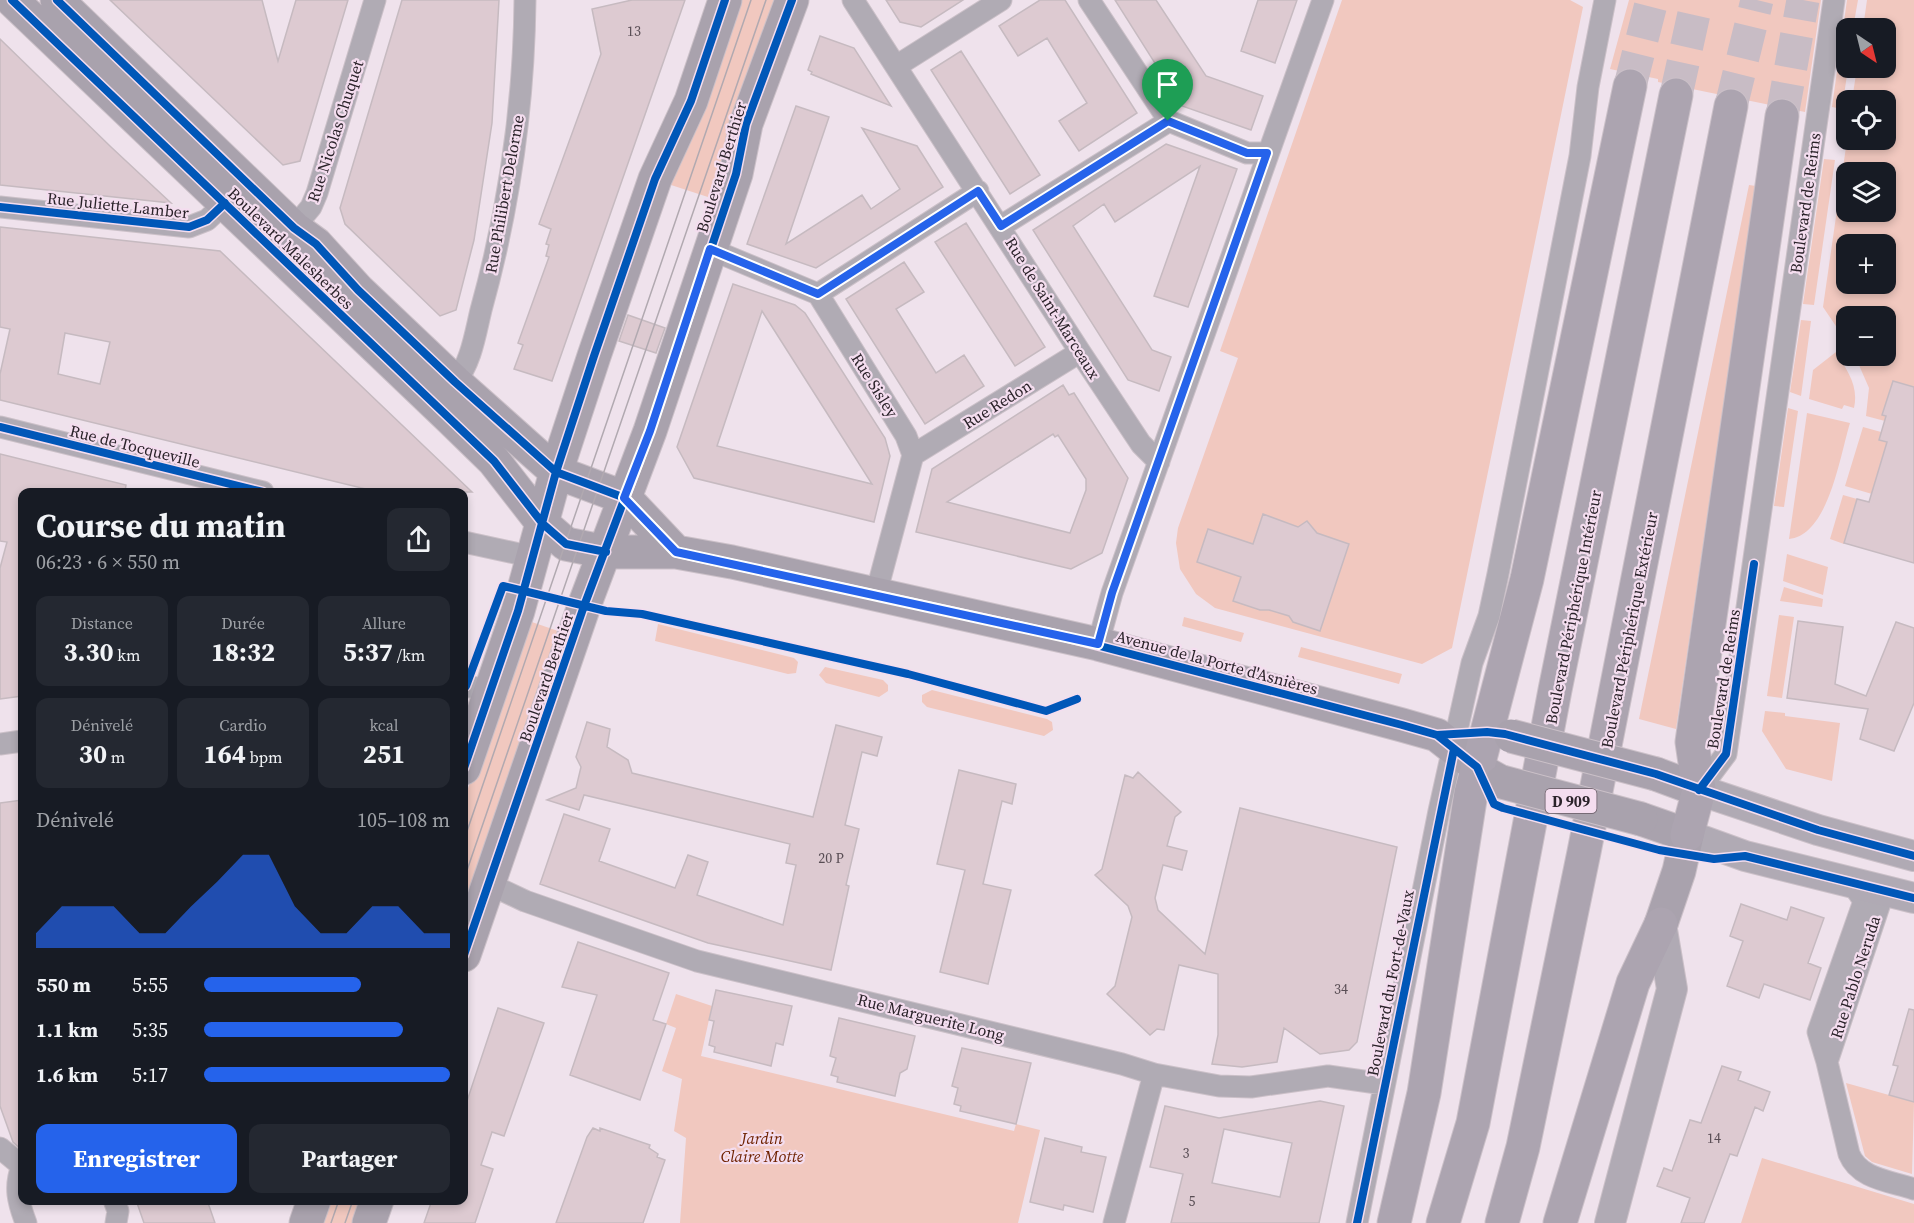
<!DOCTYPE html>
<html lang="fr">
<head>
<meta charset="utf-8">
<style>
  body { margin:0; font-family:"Source Serif 4",serif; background:#242831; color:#f1f3f6; height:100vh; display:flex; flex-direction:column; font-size:22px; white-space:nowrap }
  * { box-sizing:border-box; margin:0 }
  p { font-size:20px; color:#9ea1a6 }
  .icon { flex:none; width:33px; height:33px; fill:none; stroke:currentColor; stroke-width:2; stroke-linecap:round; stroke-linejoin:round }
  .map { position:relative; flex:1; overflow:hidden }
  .details { position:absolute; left:18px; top:488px; width:450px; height:717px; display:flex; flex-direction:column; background:#171b24; border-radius:12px; box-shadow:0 3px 9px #0003 }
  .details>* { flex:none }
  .needle { width:39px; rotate:145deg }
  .tools { position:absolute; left:1836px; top:18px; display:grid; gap:12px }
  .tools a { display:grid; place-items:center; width:60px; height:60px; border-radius:12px; background:#171b24; box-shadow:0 3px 9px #0003; font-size:30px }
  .pin { position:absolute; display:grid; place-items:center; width:51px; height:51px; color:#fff; margin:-62px -26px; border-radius:50% 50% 50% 0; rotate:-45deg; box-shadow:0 0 6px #0007 }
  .pin .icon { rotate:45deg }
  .round { display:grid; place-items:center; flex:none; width:63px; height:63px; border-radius:12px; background:#242831 }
  .summary { display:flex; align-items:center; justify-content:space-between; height:102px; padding:0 18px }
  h1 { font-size:33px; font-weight:700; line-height:45px }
  .metrics { display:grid; grid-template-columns:repeat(3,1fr); gap:9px; height:102px; padding:6px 18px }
  .metrics div { display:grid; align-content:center; border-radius:12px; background:#242831; text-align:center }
  .metrics b { font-size:26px; font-weight:700 }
  .metrics small { font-size:16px; font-weight:400 }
  .metrics p { font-size:16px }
  .chart { height:168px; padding:12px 18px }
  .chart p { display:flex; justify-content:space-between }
  .chart svg { width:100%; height:108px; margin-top:6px; fill:#2563eb; opacity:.7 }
  .primary-button { display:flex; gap:12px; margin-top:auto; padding:12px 18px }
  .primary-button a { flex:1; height:69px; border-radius:12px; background:#2563eb; color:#fff; font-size:24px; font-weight:700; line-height:69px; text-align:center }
  .primary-button a+a { background:#242831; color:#f1f3f6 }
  ul { padding:0 18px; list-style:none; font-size:20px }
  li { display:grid; grid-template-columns:96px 72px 1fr; align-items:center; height:45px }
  li i { height:15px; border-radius:8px; background:#2563eb }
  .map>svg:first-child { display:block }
  .green { fill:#f1c8bf; fill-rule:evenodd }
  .building { fill:#ddcad1; stroke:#c6bac0; stroke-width:1.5; fill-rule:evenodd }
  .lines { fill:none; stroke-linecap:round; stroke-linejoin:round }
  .trunk-tunnel { stroke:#c8bcc5; stroke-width:33; stroke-dasharray:33 16; stroke-linecap:butt }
  .minor-casing { stroke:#cbc0c8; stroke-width:23 }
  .secondary-casing { stroke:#cbc0c8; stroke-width:32 }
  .primary-casing { stroke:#cbc0c8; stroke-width:35 }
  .trunk-casing { stroke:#cbc0c8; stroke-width:35 }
  .minor { stroke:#b0abb4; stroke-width:21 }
  .secondary { stroke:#b0aab4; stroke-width:30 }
  .primary { stroke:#a9a2ad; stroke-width:33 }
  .trunk { stroke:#aca4b0; stroke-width:33 }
  .tram { stroke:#b1a9b0; stroke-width:1.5 }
  .primary-bridge-casing { stroke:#cbc0c8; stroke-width:35; stroke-linecap:butt }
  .primary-bridge { stroke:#a9a2ad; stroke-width:33 }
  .cycleway-casing { stroke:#f4ddef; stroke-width:11 }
  .cycleway { stroke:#0057b8; stroke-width:8 }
  .route-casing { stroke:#fff; stroke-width:12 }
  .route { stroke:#2563eb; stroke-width:8 }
  .labels { text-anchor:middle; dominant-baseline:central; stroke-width:4.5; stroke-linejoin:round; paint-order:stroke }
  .number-label { font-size:14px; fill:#584d54 }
  .shield { fill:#f4ddef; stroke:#675a64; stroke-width:1.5 }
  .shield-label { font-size:15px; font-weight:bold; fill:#2a2229 }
  .street-label { font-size:16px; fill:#2a2229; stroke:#f4ddef }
  .park-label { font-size:16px; font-style:italic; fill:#6f2200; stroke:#f4ddef }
</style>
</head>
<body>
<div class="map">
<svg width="1914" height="1223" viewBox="0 0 1914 1223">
  <rect width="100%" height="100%" fill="#efe2ec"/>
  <path class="green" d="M 739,0 L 775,0 L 714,199 L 668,184 Z
    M 1342,0 L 1570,0 L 1583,7 L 1452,648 L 1422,664 L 1215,608 L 1196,594 L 1180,569 L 1176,543 L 1178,528 L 1238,358 L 1220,351 Z
    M 1629,0 L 1821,0 L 1805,112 L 1658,82 L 1658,79 L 1610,69 Z
    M 1847,0 L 1858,0 L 1853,28 L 1846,28 L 1848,68 L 1842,109 L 1832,107 Z
    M 1867,0 L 1914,0 L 1914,387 L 1893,381 L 1883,415 L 1886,416 L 1885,421 L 1866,416 L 1869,388 L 1855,356 L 1886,356 L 1886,316 L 1846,316 L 1846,341 L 1823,307 L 1847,140 L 1886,140 L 1886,100 L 1852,100 L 1857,68 L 1886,68 L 1886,28 L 1863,28 ZM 1846,172 L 1886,172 L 1886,212 L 1846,212 ZM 1846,244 L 1886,244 L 1886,284 L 1846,284 Z
    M 1824,159 L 1835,160 L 1814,305 L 1803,304 Z
    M 1749,185 L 1756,186 L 1676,729 L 1639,719 Z
    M 1801,320 L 1811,321 L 1801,396 L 1790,392 Z
    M 1836,352 C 1847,370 1859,386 1854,408 L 1844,405 L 1842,409 L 1809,399 L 1813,370 Z
    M 1788,408 L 1798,411 L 1784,507 L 1774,506 Z
    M 1807,413 L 1850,423 C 1840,455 1829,535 1789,539 Z
    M 1863,427 L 1881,432 L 1879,440 L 1887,442 L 1872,494 L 1845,486 Z
    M 1843,495 L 1857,499 L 1844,544 L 1830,539 Z
    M 1787,554 L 1828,567 L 1823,595 L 1783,581 Z
    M 1784,587 L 1823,599 L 1822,607 L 1780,601 Z
    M 1779,615 L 1794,617 L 1782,698 L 1767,696 Z
    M 1184,617 L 1244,633 L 1241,642 L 1182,626 Z
    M 526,620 L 561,632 L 464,914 L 464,800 Z
    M 658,624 L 794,658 L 798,662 L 796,673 L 788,674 L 655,641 Z
    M 1301,647 L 1402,674 L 1399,684 L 1298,657 Z
    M 825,667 L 883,680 L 888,685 L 888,691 L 879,697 L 826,683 L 819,675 Z
    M 932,690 L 1047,719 L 1052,722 L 1053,730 L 1044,736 L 927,707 L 922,702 L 922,695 Z
    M 1765,711 L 1785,713 L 1785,716 L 1840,723 L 1832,781 L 1786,769 L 1762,731 Z
    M 676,994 L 712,1006 L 701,1056 L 1014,1131 L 1016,1124 L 1040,1130 L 1018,1223 L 680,1223 L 686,1138 L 674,1131 L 682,1079 L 662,1071 L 676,1028 L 666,1024 Z
    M 1846,1083 L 1914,1102 L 1912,1174 L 1872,1162 L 1865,1156 Z
    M 1762,1158 L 1914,1204 L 1914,1223 L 1741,1223 Z
    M 327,1200 L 364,1200 L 356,1223 L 319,1223 Z"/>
  <path class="building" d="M 110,0 L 262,0 L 278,61 L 296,0 L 348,0 L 300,161 L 283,165 Z
    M 402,0 L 499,0 L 492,123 L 474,240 L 456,310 L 440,316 L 345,224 L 340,208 Z
    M 632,0 L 685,0 L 552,381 L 514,369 L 523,345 L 518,343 L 549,257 L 546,256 L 549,245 L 546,244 L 551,229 L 539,224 L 601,54 L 592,9 Z
    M 886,0 L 963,0 L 921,27 L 900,22 Z
    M 1040,0 L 1065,0 L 1137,113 L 1079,151 L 1059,121 L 1087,103 L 1047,38 L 1018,56 L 999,26 Z
    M 1115,0 L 1156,0 L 1206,76 L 1263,96 L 1251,130 L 1182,106 Z
    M 1258,0 L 1297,0 L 1275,63 L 1241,51 Z
    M 820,36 L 854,48 L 891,106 L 811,74 L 812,72 L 808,70 Z
    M 0,39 L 111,147 L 171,203 L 0,185 Z
    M 961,51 L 1040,175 L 1010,194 L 931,70 Z
    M 796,106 L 829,117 L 786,244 L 862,195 L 871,209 L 900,189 L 862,128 L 917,146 L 943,187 L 816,268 L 747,244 Z
    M 1166,144 L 1237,169 L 1188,307 L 1154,296 L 1200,166 L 1115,222 L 1104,204 L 1073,226 L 1152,350 L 1171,357 L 1159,391 L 1128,380 L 1033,230 Z
    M 966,223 L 1045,347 L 1015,366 L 935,242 Z
    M 0,227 L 220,251 L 472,492 L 378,492 L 0,400 L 0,374 L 10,329 L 0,327 ZM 65,333 L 110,342 L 100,384 L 58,374 Z
    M 904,262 L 924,292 L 896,309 L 936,373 L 964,355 L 984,386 L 925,424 L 846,299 Z
    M 733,284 L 795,305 L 805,313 L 885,438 L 890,456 L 874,522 L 694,478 L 677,447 ZM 762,311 L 825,410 L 872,484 L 717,446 Z
    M 628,315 L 665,328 L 656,353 L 619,341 Z
    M 1893,381 L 1914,387 L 1914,563 L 1844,543 L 1857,499 L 1869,502 L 1887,442 L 1879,440 L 1886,416 L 1882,415 Z
    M 1063,385 L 1069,395 L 1074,393 L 1128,478 L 1102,553 L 1071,569 L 916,532 L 932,469 ZM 1053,434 L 1055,437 L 1058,435 L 1086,479 L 1086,490 L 1070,533 L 947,502 Z
    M 0,454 L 126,485 L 125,492 L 22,492 L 22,696 L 0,699 L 0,568 L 7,542 L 0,541 Z
    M 1263,514 L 1298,527 L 1307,521 L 1317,533 L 1349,544 L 1320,631 L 1293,622 L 1289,616 L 1269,610 L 1260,610 L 1233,601 L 1241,577 L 1197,562 L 1208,529 L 1253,544 Z
    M 1798,621 L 1843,627 L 1835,684 L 1866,696 L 1896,622 L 1914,628 L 1914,703 L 1894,751 L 1860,739 L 1868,709 L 1787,698 Z
    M 587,722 L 610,729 L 607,747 L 628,760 L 632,773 L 813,817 L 836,725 L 882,737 L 877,756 L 862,752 L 845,825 L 859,829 L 846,885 L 849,886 L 831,970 L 708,943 L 540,884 L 564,814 L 610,829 L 599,861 L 675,888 L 688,855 L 708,862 L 697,895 L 783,925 L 796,865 L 786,863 L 790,844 L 584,795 L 579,810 L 547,800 L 576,788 L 581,767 L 576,757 Z
    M 959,770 L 1016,784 L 1012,804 L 1002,801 L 983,884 L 1011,890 L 988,984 L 940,972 L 965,870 L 937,864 Z
    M 1138,772 L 1181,812 L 1175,817 L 1167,846 L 1187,851 L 1182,870 L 1163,865 L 1155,898 L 1158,910 L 1205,954 L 1240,808 L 1397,847 L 1357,1042 L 1349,1050 L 1320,1054 L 1284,1028 L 1277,1062 L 1242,1067 L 1212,1064 L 1218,1035 L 1218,974 L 1179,965 L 1164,1030 L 1157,1029 L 1150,1035 L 1107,994 L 1115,986 L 1132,917 L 1128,906 L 1095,875 L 1102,869 L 1125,775 L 1133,778 Z
    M 22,800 L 22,1150 L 13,1142 L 0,1106 L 0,803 Z
    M 1741,904 L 1787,920 L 1791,907 L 1824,918 L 1808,963 L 1821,968 L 1810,1000 L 1764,984 L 1759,998 L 1727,986 L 1743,941 L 1730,936 Z
    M 578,942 L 669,973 L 653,1020 L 666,1024 L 640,1100 L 570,1075 L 597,995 L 562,987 Z
    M 716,990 L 792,1006 L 783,1045 L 776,1043 L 771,1066 L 714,1052 L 715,1047 L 709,1045 L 714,1021 L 709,1020 Z
    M 498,1008 L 544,1023 L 504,1136 L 492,1132 L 481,1165 L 493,1169 L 475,1223 L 424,1223 L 432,1200 L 464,1200 L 464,1110 Z
    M 1909,1009 L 1914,1010 L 1914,1102 L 1889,1095 L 1898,1066 L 1893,1065 Z
    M 839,1018 L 915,1036 L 907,1069 L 900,1073 L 895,1096 L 837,1082 L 838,1077 L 831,1075 L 836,1058 L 830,1056 Z
    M 962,1048 L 1031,1063 L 1016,1124 L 960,1111 L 961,1106 L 954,1104 L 958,1088 L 952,1086 Z
    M 1722,1066 L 1741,1072 L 1738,1080 L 1770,1092 L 1763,1111 L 1755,1107 L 1737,1156 L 1730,1154 L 1704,1223 L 1681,1223 L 1690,1198 L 1657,1186 L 1664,1168 L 1672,1171 L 1690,1120 L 1701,1123 Z
    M 1320,1101 L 1344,1106 L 1319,1223 L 1171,1223 L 1183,1174 L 1150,1167 L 1165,1106 L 1219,1118 ZM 1224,1129 L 1292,1143 L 1280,1197 L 1212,1183 Z
    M 593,1128 L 600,1131 L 600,1128 L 650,1145 L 649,1148 L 658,1154 L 657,1157 L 665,1160 L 643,1223 L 556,1223 L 587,1137 Z
    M 1045,1138 L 1082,1147 L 1081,1152 L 1106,1157 L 1093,1212 L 1064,1205 L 1063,1210 L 1030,1202 Z
    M 136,1200 L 207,1200 L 215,1223 L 144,1223 Z"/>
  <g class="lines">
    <path class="trunk-tunnel" d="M 1630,86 L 1652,0
      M 1676,95 L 1697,0
      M 1731,106 L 1757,0
      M 1782,116 L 1803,0"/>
    <g class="minor-casing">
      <path id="minor" d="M 853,0 L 1080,352 L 1141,444 L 1159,462
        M 1089,0 L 1169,121 L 1247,153 L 1267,153
        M 898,65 L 1001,0
        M 0,207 L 189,227 L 207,220 L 225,203
        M 1001,226 L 1169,121
        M 287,236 L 311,207 L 317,193 L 375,0
        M 710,249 L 818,294 L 906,436 L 913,455 L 876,594
        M 818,294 L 978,191
        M 455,382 C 471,363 475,335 481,310 C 509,209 524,105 525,0
        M 0,427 L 263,492
        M 913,455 L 1080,352
        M 464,542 L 533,557
        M 1098,644 L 1112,593 L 1323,0
        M 464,686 L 491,690
        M 0,744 L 22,741
        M 1699,790 L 1726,754 L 1834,0
        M 489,884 L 525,901 L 697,961 L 1122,1064 L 1154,1074 L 1219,1086 L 1251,1087 L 1328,1076 L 1384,1084
        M 1884,891 L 1827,1062 L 1849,1154 C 1859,1179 1890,1181 1914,1189
        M 1827,1062 L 1818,1032 L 1864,901 L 1851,882
        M 0,1148 L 22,1166
        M 22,1166 C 14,1187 18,1202 26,1223
        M 114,1200 L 118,1211 L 116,1223
        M 1114,1223 L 1154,1074
        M 1357,1223 L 1439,811 L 1472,663 L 1489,616 L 1498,574 L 1580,156 L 1588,87 L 1605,0"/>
    </g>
    <g class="secondary-casing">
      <path id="secondary" d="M 1699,790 L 1818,830 L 1914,856
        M 1687,835 L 1745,856 L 1914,898
        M 1610,1223 L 1672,989 L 1661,924"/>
    </g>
    <g class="primary-casing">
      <path id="primary" d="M 12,0 L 450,418 L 494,461 L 543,524 L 566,544 L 606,552 L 676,552 L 732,562 L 1098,644 L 1402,725 L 1437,735 L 1485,773 L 1501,782
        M 57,0 L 294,228 L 316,244 L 358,290 L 455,382 L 556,472 L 625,498 L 676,552
        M 464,768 L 518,611 L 556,472 L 594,356 L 655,179 L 691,101 L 725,0
        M 1656,774 L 1699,790
        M 1641,819 L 1687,835 L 1679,871 L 1661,924
        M 464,955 L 584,606 L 650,431 L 736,174 L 746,124 L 792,0
        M 306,1223 L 314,1200
        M 369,1223 L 377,1200"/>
    </g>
    <g class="trunk-casing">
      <path id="trunk" d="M 1687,835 L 1699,790 L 1692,742 L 1782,116
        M 1394,1223 L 1424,1093 L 1471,793 L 1527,579 L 1630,86
        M 1443,1223 L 1473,1123 L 1555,690 L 1676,95
        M 1502,1223 L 1523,1147 L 1584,852 L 1731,106
        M 1560,1223 L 1633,983 L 1661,924"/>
    </g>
    <use href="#minor" class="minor"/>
    <use href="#secondary" class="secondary"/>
    <use href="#primary" class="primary"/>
    <use href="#trunk" class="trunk"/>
    <path class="tram" d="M 464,840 L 751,0
      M 464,879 L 766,0
      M 331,1223 L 339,1200
      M 345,1223 L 353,1200"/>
    <g class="primary-bridge-casing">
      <path id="primary-bridge" d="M 1511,736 L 1656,774
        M 1502,782 L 1641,819"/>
    </g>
    <use href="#primary-bridge" class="primary-bridge"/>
    <g class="cycleway-casing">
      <path id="cycleway" d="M 12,0 L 494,461 L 543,524 L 566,544 L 606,552
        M 57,0 L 294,228 L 316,244 L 358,290 L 455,382 L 556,472 L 625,498 L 676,552 L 1054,634 L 1402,725 L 1437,735 L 1477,767 L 1494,804 L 1503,808 L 1659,850 L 1714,859 L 1745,856 L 1914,898
        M 0,207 L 189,227 L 207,220 L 225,203
        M 0,427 L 263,492
        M 466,686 L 503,586 L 606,611 L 642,614 L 908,674 L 1046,711 L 1077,699
        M 1437,735 L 1487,732 L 1505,734 L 1656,774 L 1818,830 L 1914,856
        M 464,768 L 518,611 L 556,472 L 594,356 L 655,179 L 691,101 L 725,0
        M 1699,790 L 1726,754 L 1754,564
        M 464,955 L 584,606 L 650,431 L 736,174 L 746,124 L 792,0
        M 1357,1223 L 1454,749"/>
    </g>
    <use href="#cycleway" class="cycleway"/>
  </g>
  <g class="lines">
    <g class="route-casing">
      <path id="route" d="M 1168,121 L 1247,153 L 1267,153 L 1112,593 L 1098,644 L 676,552 L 624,498 L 650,431 L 710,249 L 818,294 L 978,191 L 1001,226 Z"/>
    </g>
    <use href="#route" class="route"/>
  </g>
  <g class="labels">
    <g class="number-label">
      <text x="634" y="31">13</text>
      <text x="831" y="858">20 P</text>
      <text x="1341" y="989">34</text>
      <text x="1714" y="1138">14</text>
      <text x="1186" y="1153">3</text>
      <text x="1192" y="1201">5</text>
    </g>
    <rect class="shield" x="1545.5" y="789" width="51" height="24" rx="4.5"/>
    <g class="shield-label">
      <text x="1571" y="801">D 909</text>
    </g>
    <g class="street-label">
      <text transform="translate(335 131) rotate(-72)">Rue Nicolas Chuquet</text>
      <text transform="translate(721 167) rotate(-73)">Boulevard Berthier</text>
      <text transform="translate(504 194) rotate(-80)">Rue Philibert Delorme</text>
      <text transform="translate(1805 203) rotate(-82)">Boulevard de Reims</text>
      <text transform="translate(118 205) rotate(6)">Rue Juliette Lamber</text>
      <text transform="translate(291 248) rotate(44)">Boulevard Malesherbes</text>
      <text transform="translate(1053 308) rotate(58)">Rue de Saint-Marceaux</text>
      <text transform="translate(875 385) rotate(58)">Rue Sisley</text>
      <text transform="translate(997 404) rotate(-32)">Rue Redon</text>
      <text transform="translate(135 446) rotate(14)">Rue de Tocqueville</text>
      <text transform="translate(1573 607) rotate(-79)">Boulevard Périphérique Intérieur</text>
      <text transform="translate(1629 630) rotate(-79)">Boulevard Périphérique Extérieur</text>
      <text transform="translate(1217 662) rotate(15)">Avenue de la Porte d'Asnières</text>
      <text transform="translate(546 677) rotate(-71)">Boulevard Berthier</text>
      <text transform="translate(1723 679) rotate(-81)">Boulevard de Reims</text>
      <text transform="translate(1855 977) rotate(-72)">Rue Pablo Neruda</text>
      <text transform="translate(1390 983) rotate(-79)">Boulevard du Fort-de-Vaux</text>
      <text transform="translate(931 1017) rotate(14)">Rue Marguerite Long</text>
    </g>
    <g class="park-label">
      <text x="762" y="1138">Jardin<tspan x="762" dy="18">Claire Motte</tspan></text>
    </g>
  </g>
</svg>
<div class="tools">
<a><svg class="needle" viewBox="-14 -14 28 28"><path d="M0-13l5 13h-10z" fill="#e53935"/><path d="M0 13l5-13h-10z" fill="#9ea1a6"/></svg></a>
<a><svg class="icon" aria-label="locate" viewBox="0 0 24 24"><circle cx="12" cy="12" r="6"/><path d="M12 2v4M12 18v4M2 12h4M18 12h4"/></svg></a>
<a><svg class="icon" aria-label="layers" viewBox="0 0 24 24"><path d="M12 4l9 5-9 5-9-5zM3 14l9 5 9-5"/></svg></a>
<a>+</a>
<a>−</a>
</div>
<div class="pin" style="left:1168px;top:121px;background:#1e9e55"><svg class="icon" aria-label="arrive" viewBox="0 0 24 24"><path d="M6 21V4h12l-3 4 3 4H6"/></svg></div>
<section class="details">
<div class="summary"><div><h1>Course du matin</h1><p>06:23 · 6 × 550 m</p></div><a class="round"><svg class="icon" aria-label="share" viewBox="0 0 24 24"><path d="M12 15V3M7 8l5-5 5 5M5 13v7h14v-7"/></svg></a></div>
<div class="metrics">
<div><p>Distance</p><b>3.30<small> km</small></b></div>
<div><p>Durée</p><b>18:32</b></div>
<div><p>Allure</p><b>5:37<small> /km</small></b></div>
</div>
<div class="metrics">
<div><p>Dénivelé</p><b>30<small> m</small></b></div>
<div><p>Cardio</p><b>164<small> bpm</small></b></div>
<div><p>kcal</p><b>251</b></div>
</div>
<div class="chart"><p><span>Dénivelé</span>105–108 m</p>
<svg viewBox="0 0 160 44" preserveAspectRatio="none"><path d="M0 44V38L10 27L20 27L30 27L40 38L50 38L60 27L70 17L80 6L90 6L100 27L110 38L120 38L130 27L140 27L150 38L160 38V44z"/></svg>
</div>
<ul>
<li><b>550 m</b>5:55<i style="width:64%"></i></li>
<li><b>1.1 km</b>5:35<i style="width:81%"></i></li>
<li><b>1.6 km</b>5:17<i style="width:100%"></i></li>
</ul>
<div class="primary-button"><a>Enregistrer</a><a>Partager</a></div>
</section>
</div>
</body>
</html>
